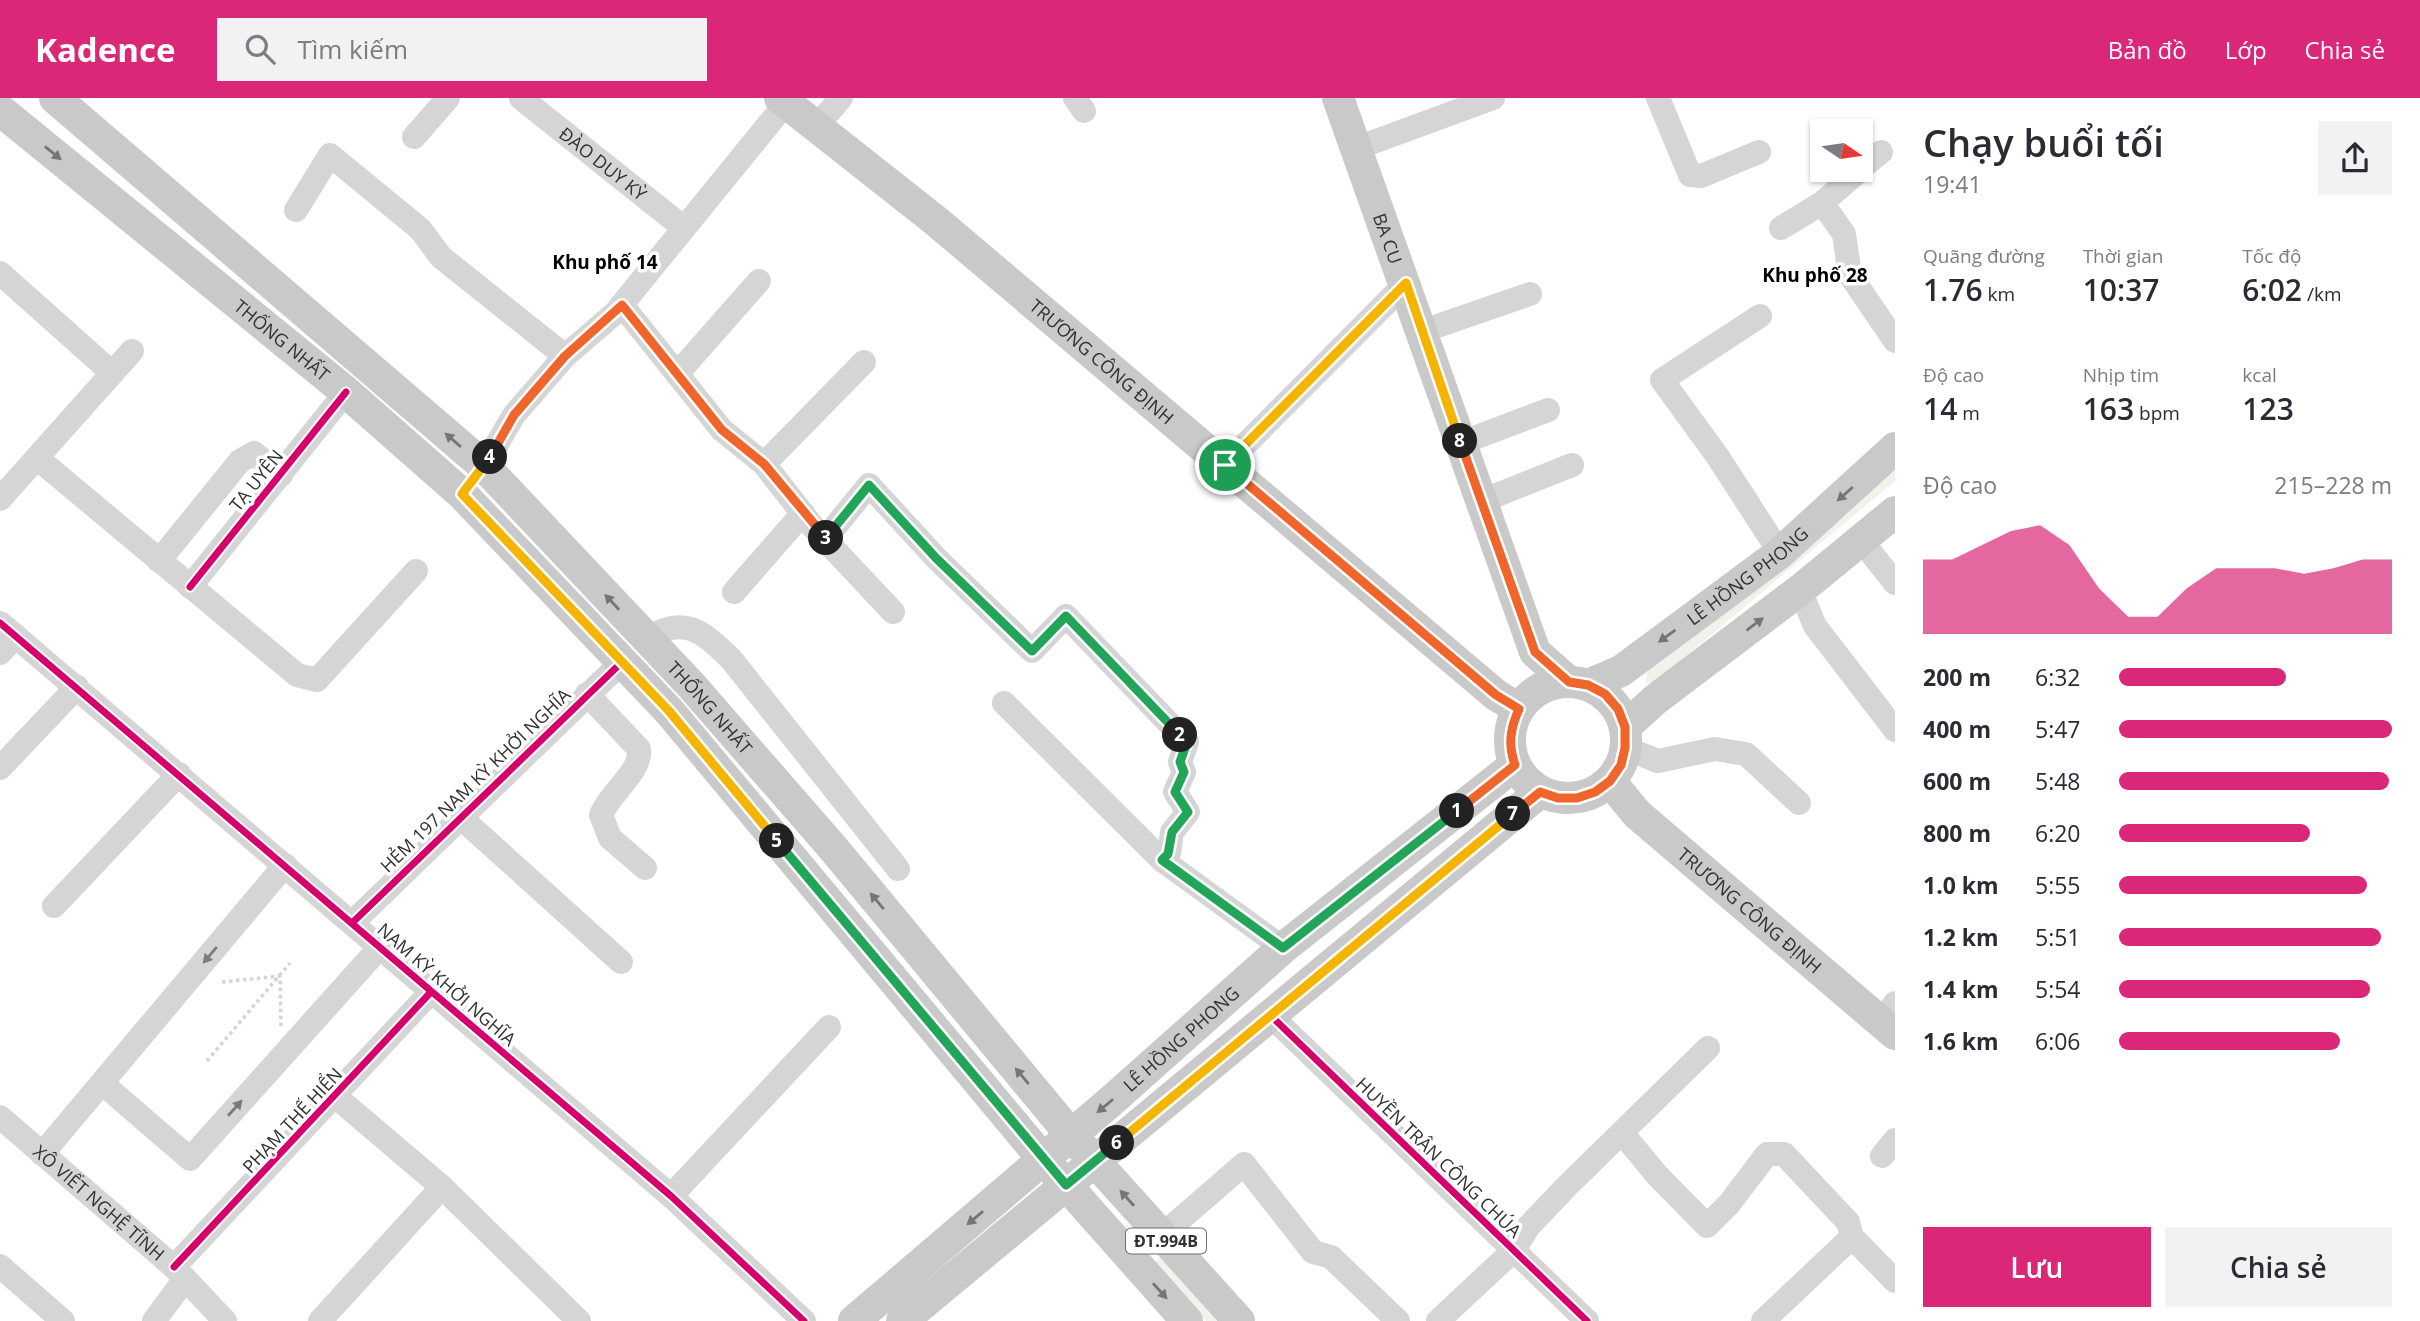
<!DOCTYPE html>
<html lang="vi">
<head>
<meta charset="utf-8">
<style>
  body { margin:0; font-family:"Open Sans",sans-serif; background:#f2f2f3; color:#2b2b33; height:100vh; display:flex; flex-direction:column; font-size:26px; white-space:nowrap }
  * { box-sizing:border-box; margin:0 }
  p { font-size:23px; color:#7c7c81 }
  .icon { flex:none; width:38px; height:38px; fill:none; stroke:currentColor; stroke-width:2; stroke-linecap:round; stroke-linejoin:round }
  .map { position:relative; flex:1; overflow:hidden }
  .details { display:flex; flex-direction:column; background:#fff; width:525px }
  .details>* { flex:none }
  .needle { width:46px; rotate:103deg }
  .controls { position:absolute; left:1810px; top:21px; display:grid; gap:14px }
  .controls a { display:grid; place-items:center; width:63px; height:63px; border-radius:0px; background:#fff; box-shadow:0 2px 5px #0004; font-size:35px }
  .pin { position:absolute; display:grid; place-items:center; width:60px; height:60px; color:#fff; margin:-30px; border:4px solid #fff; border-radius:50%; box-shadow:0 2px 7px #0007 }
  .km { position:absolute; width:35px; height:35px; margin:-18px; border-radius:50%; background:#222; color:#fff; font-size:19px; line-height:35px; text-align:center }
  .round { display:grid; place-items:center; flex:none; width:74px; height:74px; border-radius:0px; background:#f2f2f3 }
  .head { display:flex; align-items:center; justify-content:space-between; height:119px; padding:0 28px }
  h1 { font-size:38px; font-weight:600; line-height:52px }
  .metrics { display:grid; grid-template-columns:repeat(3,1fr); gap:10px; height:119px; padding:7px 28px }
  .metrics div { display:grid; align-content:center }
  .metrics b { font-size:30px; font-weight:600 }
  .metrics small { font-size:19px; font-weight:400 }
  .metrics p { font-size:19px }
  .chart { height:196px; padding:14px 28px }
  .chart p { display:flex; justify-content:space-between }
  .chart svg { width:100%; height:126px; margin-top:7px; fill:#db2777; opacity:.7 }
  .action { display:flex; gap:14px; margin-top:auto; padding:14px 28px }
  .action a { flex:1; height:80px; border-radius:0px; background:#db2777; color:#fff; font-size:28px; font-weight:600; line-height:80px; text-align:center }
  .action a+a { background:#f2f2f3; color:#2b2b33 }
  ul { padding:0 28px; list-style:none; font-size:23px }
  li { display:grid; grid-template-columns:112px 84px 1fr; align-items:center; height:52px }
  li i { height:18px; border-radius:9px; background:#db2777 }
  header { display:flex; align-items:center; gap:42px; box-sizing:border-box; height:98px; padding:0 35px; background:#db2777; color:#fff }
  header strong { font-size:33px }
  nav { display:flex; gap:38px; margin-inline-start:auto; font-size:24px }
  .search { width:490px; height:63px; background:#f2f2f3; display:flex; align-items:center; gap:18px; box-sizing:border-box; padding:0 24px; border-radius:0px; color:#7c7c81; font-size:26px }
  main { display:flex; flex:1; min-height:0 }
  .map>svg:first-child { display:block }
  .green { fill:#f0f3ec }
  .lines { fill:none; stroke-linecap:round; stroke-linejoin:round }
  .path { stroke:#d4d4d4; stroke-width:3.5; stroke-dasharray:3.5 3.5; stroke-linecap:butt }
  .minor { stroke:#d5d5d5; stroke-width:24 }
  .major { stroke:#c9c9c9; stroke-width:32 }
  .cycleway-casing { stroke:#fff; stroke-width:11 }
  .cycleway { stroke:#d6006c; stroke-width:7 }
  .oneway { fill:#757575 }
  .oneway2 { fill:#7b7b7b }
  .split-1-casing { stroke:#fff; stroke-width:14 }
  .split-2-casing { stroke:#fff; stroke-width:14 }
  .split-3-casing { stroke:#fff; stroke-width:14 }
  .split-4-casing { stroke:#fff; stroke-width:14 }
  .split-5-casing { stroke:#fff; stroke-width:14 }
  .split-6-casing { stroke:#fff; stroke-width:14 }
  .split-7-casing { stroke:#fff; stroke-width:14 }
  .split-8-casing { stroke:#fff; stroke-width:14 }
  .split-9-casing { stroke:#fff; stroke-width:14 }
  .split-1 { stroke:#f0652b; stroke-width:9 }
  .split-2 { stroke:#22a559; stroke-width:9 }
  .split-3 { stroke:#22a559; stroke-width:9 }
  .split-4 { stroke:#f0652b; stroke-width:9 }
  .split-5 { stroke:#f5b400; stroke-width:9 }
  .split-6 { stroke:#22a559; stroke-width:9 }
  .split-7 { stroke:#f5b400; stroke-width:9 }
  .split-8 { stroke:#f0652b; stroke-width:9 }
  .split-9 { stroke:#f5b400; stroke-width:9 }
  .labels { text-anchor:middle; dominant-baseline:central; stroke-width:7; stroke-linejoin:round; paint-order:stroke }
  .shield { fill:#fff; stroke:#6f6f6f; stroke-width:2 }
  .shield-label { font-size:16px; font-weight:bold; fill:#313131 }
  .street-label { font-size:18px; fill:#313131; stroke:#fff }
  .neighbourhood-label { font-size:19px; font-weight:bold; fill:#000; stroke:#fff }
</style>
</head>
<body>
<header>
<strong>Kadence</strong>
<div class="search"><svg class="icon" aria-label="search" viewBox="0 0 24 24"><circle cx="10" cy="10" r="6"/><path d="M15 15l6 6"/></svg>Tìm kiếm</div>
<nav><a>Bản đồ</a><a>Lớp</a><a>Chia sẻ</a></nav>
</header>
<main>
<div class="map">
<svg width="1895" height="1223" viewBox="0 0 1895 1223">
  <rect width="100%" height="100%" fill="#fff"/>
  <path class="green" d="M 1895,367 L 1895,383 L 1655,584 L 1645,585 L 1647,574 Z
    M 1162,1158 L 1224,1223 L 1206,1223 L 1157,1169 L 1155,1165 Z"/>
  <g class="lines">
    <path class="path" d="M 222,884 L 280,878 L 281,929
      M 207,963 L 290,865"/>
    <g class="minor">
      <path id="s1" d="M 521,0 L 684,130"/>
      <path d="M 1075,0 L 1084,13"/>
      <path d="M 1658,0 L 1690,77 L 1701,78 L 1759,54"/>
      <path d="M 816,29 L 841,0"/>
      <path d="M 414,39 L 448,0"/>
      <path d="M 1357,50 L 1493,0"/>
      <path d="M 1860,71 L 1881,54"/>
      <path d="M 1860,72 L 1822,105 L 1844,136 L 1850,177 L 1895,243"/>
      <path d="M 296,112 L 330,57 L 420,131 L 441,159 L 565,258"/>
      <path d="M 1781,130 L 1822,105"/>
      <path d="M 0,175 L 111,274"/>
      <path d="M 622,207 L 722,332 L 764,366 L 814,430 L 893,514"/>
      <path d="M 1760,218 L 1662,282 L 1718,359 L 1780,455"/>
      <path d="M 1423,233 L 1530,196"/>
      <path d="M 677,276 L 759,183"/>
      <path d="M 1461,345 L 1548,312"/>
      <path d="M 37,360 L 297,577 L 317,582 L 416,473"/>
      <path d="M 764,366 L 864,264"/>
      <path d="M 1225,367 L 1406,185"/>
      <path d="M 484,368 L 514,317 L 565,258 L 615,215 L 786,5"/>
      <path d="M 0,401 L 132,253"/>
      <path d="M 1482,403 L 1572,367"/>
      <path d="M 825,441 L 869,387 L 936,460 L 1032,553 L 1066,518 L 1187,644 L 1180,664 L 1184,674 L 1175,694 L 1188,714 L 1172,734 L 1169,756 L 1162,762"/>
      <path d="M 1861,442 L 1895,485"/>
      <path d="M 159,463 L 240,363 L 254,355 L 281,377"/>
      <path d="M 190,489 L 346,294"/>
      <path d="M 1800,492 L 1815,528 L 1895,632"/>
      <path d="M 734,494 L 803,415"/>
      <path d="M 0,525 L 671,1098 L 804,1223"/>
      <path d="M 647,541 C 684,516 703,534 731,561 L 898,771"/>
      <path d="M 0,555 L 16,538"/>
      <path d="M 587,596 L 639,651 C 642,674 609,695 601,717 L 610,740 L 645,770"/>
      <path d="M 1004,605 L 1162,762 L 1283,850"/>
      <path d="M 1625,650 L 1658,663 L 1715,651 L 1746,656 L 1799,705"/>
      <path d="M 0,670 L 77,589"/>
      <path d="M 459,718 L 621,864"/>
      <path d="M 54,808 L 179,676"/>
      <path d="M 352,825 L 622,564"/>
      <path d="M 1270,917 L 1587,1223"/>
      <path d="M 1881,924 L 1895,905"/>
      <path d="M 103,986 L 190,1061 L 381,848"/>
      <path d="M 336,999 L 442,1089 L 579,1223"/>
      <path id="s2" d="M 0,1019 L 174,1169 L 225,1223"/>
      <path d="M 1622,1035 L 1657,1077 L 1707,1128 L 1729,1106 L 1767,1056 L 1784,1056 L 1848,1124 L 1852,1139 L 1895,1183"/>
      <path d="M 42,1056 L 285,767"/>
      <path d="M 1882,1058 L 1895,1042"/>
      <path d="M 671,1098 L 829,929"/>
      <path d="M 1161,1138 L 1244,1066 L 1313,1154 L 1331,1159 L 1398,1223"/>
      <path d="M 0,1168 L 63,1223"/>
      <path d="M 174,1169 L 430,895"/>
      <path d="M 154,1223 L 185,1181"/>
      <path d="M 320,1223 L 442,1089"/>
      <path d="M 1438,1223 L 1513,1153 L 1529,1128 L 1567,1088 L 1708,950"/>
      <path d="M 1763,1223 L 1852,1139"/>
    </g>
    <g class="major">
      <path id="s3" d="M 55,0 L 484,368 L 691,587 L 833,750 L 1071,1037 L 1239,1223"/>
      <path id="s4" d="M 780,0 L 936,123 L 1496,597 L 1519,611"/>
      <path id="s5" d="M 1338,0 L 1535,554 L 1569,584"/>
      <path id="s6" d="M 0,12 L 346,294 L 462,396 L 669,613 L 1037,1054 L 1187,1223"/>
      <circle cx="1568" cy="642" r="58"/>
      <path id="s7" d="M 1588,587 L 1621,573 L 1780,455 L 1895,350"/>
      <path d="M 1625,629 L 1656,601 L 1800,492 L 1895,414"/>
      <path id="s8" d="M 1610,683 L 1637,716 L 1895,936"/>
      <path id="s9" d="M 854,1223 L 1110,1004 L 1283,850 L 1515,667"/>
      <path d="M 902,1223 L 1540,694"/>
    </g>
    <g class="cycleway-casing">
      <path id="cycleway" d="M 190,489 L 346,294
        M 0,525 L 671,1098 L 804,1223
        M 352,825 L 622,564
        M 1270,917 L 1587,1223
        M 174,1169 L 430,895"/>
    </g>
    <use href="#cycleway" class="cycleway"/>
  </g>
  <defs><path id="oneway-solid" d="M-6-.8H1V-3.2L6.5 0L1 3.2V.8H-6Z" transform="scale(1.75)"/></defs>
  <g class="oneway">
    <use href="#oneway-solid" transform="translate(53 55) rotate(39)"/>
    <use href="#oneway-solid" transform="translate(453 342) rotate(-139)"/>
    <use href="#oneway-solid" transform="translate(1845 396) rotate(138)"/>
    <use href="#oneway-solid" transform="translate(612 504) rotate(-133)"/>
    <use href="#oneway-solid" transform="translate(1755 526) rotate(-37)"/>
    <use href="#oneway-solid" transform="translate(1667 538) rotate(144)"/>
    <use href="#oneway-solid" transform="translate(877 803) rotate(-130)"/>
    <use href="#oneway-solid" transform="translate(1022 978) rotate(-130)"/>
    <use href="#oneway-solid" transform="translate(1105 1008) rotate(140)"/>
    <use href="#oneway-solid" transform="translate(1127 1100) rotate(-132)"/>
    <use href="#oneway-solid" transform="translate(975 1120) rotate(140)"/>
    <use href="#oneway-solid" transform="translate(1160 1193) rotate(48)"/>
  </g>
  <g class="oneway2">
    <use href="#oneway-solid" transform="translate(210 857) rotate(130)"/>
    <use href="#oneway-solid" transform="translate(235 1010) rotate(-48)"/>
  </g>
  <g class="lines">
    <g class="split-1-casing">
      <path id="split-1" d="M 1225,367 L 1496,597 L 1519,611 C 1510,631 1508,647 1515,667 L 1457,713"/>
    </g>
    <g class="split-2-casing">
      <path id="split-2" d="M 1180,637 L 1187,644 L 1180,664 L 1184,674 L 1175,694 L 1188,714 L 1172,734 L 1168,756 L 1162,762 L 1283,850 L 1457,713"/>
    </g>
    <g class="split-3-casing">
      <path id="split-3" d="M 826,440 L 869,387 L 936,460 L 1032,553 L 1066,518 L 1180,637"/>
    </g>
    <g class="split-4-casing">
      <path id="split-4" d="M 490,359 L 514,317 L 565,258 L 622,207 L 722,332 L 764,366 L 826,440"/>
    </g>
    <g class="split-5-casing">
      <path id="split-5" d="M 490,359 L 462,396 L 669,613 L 777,743"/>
    </g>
    <g class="split-6-casing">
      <path id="split-6" d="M 777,743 L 1066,1087 L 1117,1045"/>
    </g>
    <g class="split-7-casing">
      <path id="split-7" d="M 1117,1045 L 1513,716"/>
    </g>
    <g class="split-8-casing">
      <path id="split-8" d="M 1460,343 L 1535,554 L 1569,584 L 1588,587 L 1605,596 L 1618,611 L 1625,629 L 1625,650 L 1621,667 L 1610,683 L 1595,694 L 1577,700 L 1558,700 L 1540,694 L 1513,716"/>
    </g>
    <g class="split-9-casing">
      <path id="split-9" d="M 1225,367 L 1406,185 L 1460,343"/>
    </g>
    <use href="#split-1" class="split-1"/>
    <use href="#split-2" class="split-2"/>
    <use href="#split-3" class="split-3"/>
    <use href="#split-4" class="split-4"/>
    <use href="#split-5" class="split-5"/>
    <use href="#split-6" class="split-6"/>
    <use href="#split-7" class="split-7"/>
    <use href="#split-8" class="split-8"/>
    <use href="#split-9" class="split-9"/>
  </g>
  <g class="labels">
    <rect class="shield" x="1126" y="1130.5" width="80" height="25" rx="5"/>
    <g class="shield-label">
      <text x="1166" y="1143">ĐT.994B</text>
    </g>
    <g class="street-label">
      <text stroke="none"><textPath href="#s1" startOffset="105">ĐÀO DUY KỲ</textPath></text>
      <text stroke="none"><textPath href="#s5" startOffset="149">BA CU</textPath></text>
      <text stroke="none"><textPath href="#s6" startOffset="364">THỐNG NHẤT</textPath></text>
      <text stroke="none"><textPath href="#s4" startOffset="416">TRƯƠNG CÔNG ĐỊNH</textPath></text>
      <text transform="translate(256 382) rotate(-51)">TẠ UYÊN</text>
      <text stroke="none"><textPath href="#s7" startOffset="194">LÊ HỒNG PHONG</textPath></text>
      <text stroke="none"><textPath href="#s3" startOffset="896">THỐNG NHẤT</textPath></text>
      <text transform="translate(475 682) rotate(-44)">HẺM 197 NAM KỲ KHỞI NGHĨA</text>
      <text stroke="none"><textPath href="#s8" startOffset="191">TRƯƠNG CÔNG ĐỊNH</textPath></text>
      <text transform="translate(447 886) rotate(41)">NAM KỲ KHỞI NGHĨA</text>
      <text stroke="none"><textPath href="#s9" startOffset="432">LÊ HỒNG PHONG</textPath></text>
      <text transform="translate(292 1022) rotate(-47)">PHẠM THẾ HIỂN</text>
      <text transform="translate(1439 1059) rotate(44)">HUYỀN TRÂN CÔNG CHÚA</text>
      <text stroke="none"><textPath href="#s2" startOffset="131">XÔ VIẾT NGHỆ TĨNH</textPath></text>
    </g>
    <g class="neighbourhood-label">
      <text x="605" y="164">Khu phố 14</text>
      <text x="1815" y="177">Khu phố 28</text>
    </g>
  </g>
</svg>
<div class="controls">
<a><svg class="needle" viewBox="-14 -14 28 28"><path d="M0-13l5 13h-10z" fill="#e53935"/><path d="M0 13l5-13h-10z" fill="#7c7c81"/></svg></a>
</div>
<div class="pin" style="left:1225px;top:367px;background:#1e9e55"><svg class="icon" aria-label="arrive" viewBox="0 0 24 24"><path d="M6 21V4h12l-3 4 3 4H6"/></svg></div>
<b class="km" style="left:1457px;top:713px">1</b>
<b class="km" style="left:1180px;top:637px">2</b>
<b class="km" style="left:826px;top:440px">3</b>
<b class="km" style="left:490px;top:359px">4</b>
<b class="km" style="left:777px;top:743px">5</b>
<b class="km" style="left:1117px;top:1045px">6</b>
<b class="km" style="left:1513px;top:716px">7</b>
<b class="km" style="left:1460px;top:343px">8</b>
</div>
<section class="details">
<div class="head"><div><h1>Chạy buổi tối</h1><p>19:41</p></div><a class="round"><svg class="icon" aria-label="share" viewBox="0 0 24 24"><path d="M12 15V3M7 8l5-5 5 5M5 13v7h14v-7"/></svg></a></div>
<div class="metrics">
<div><p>Quãng đường</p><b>1.76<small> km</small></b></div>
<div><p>Thời gian</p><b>10:37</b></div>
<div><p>Tốc độ</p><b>6:02<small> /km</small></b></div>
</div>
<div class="metrics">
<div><p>Độ cao</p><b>14<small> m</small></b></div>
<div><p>Nhịp tim</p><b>163<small> bpm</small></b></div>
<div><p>kcal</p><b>123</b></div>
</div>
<div class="chart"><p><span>Độ cao</span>215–228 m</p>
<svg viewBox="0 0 160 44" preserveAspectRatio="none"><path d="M0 44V18L10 18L20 13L30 8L40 6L50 13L60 28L70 38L80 38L90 28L100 21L110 21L120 21L130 23L140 21L150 18L160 18V44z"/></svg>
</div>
<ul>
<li><b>200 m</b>6:32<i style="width:61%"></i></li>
<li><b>400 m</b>5:47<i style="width:100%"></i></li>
<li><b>600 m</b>5:48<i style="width:99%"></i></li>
<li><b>800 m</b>6:20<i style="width:70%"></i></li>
<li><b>1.0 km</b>5:55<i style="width:91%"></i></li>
<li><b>1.2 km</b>5:51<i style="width:96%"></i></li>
<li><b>1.4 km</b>5:54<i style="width:92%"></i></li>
<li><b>1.6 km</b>6:06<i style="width:81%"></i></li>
</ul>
<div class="action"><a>Lưu</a><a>Chia sẻ</a></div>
</section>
</main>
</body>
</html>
